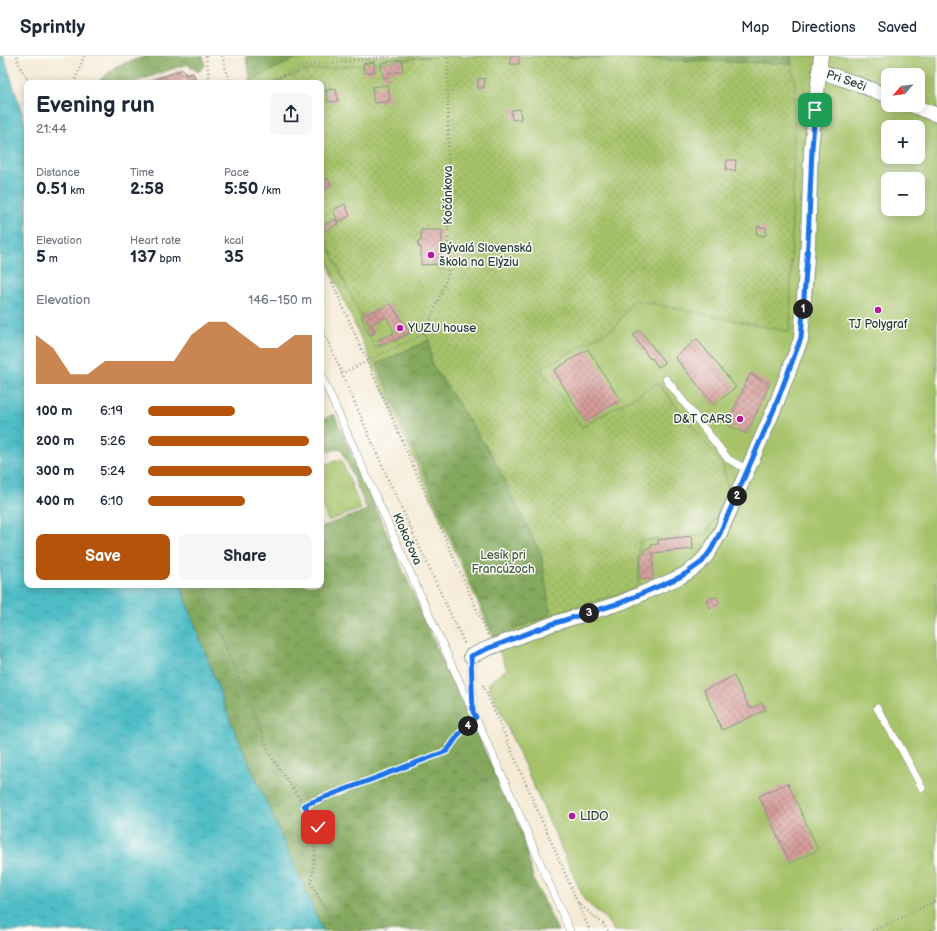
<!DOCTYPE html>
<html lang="en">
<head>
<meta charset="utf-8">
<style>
  body { margin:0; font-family:"Balsamiq Sans",sans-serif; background:#f6f6f7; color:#1f2937; height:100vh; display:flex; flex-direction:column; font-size:15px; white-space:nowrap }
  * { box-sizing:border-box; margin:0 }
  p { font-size:13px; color:#747a83 }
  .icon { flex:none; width:22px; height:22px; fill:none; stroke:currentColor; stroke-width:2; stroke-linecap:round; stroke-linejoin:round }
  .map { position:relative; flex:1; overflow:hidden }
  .drawer { position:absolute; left:24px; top:24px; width:300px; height:508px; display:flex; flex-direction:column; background:#fff; border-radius:8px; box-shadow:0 2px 10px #0003 }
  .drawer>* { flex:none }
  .needle { width:26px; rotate:242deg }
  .controls { position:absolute; left:881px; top:12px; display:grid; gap:8px }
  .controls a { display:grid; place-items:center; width:44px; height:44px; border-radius:8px; background:#fff; box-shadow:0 2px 10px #0003; font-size:20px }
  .pin { position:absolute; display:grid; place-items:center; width:34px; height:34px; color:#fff; margin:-17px; border-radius:8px; box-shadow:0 2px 6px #0006 }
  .km { position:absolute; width:20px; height:20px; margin:-10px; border-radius:50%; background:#222; color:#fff; font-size:11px; line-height:20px; text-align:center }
  .round { display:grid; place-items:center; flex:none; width:42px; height:42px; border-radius:8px; background:#f6f6f7 }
  .overview { display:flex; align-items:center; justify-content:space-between; height:68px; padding:0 12px }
  h1 { font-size:22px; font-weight:800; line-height:30px }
  .figures { display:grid; grid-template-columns:repeat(3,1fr); gap:6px; height:68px; padding:4px 12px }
  .figures div { display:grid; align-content:center }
  .figures b { font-size:17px; font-weight:800 }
  .figures small { font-size:11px; font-weight:400 }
  .figures p { font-size:11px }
  .chart { height:112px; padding:8px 12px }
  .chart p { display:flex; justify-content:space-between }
  .chart svg { width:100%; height:72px; margin-top:4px; fill:#b45309; opacity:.7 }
  .cta { display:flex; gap:8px; margin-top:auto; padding:8px 12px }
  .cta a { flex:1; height:46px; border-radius:8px; background:#b45309; color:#fff; font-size:16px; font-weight:800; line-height:46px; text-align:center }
  .cta a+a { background:#f6f6f7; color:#1f2937 }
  ul { padding:0 12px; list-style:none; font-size:13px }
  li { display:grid; grid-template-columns:64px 48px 1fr; align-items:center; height:30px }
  li i { height:10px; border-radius:5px; background:#b45309 }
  header { display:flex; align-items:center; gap:24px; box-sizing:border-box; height:56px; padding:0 20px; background:#fff; border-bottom:1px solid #e0e1e3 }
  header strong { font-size:19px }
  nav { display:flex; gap:22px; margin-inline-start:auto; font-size:14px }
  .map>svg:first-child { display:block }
  .grass { fill:#a6c36a; stroke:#62804f; fill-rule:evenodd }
  .forest { fill:url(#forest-crowns); stroke:#527349 }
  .garden { fill:url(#garden-dots); stroke:#62804f }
  .water { fill:url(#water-ripples); stroke:#377d7d }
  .building { fill:url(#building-cross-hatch) }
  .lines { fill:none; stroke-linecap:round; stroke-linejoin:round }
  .service-casing { stroke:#8a9484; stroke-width:8 }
  .minor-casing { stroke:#8a9484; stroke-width:16 }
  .path { stroke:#8a9484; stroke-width:2.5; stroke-dasharray:1 3; stroke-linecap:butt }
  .service { stroke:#fff; stroke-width:7 }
  .minor { stroke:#fff; stroke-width:14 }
  .route-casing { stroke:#fff; stroke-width:8 }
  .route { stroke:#1a73e8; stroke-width:5 }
  .poi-dot { fill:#b5179e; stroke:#fdfcf7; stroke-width:1.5 }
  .labels { text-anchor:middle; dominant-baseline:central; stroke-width:3; stroke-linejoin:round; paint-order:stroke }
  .street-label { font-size:12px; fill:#1f3d34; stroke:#fdfcf7 }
  .poi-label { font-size:12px; fill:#1f3d34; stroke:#fdfcf7; text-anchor:start }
  .park-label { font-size:12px; fill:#415e42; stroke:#fdfcf7 }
</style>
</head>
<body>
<header>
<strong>Sprintly</strong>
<nav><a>Map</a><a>Directions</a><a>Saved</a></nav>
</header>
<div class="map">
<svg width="937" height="875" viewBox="0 0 937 875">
  <defs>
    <pattern id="forest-crowns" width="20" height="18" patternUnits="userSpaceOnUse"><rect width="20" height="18" fill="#84a95e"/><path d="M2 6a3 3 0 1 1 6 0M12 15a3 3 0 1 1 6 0" fill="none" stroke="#6b8b4e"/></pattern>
    <pattern id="garden-dots" width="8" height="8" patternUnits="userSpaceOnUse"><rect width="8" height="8" fill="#a6c36a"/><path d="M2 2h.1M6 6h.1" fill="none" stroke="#87a058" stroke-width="1.8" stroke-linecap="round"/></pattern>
    <pattern id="water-ripples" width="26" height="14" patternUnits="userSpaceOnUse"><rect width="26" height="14" fill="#4fbdc6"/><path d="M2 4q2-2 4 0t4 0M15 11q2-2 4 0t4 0" fill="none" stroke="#419ba2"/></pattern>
    <pattern id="building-cross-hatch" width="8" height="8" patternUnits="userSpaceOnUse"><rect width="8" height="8" fill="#d59b99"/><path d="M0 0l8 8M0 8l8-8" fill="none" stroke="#ac807e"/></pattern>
  </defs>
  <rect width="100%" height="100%" fill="#fdfcf7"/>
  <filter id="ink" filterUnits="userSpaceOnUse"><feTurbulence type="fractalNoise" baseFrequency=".025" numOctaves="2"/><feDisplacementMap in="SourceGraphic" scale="8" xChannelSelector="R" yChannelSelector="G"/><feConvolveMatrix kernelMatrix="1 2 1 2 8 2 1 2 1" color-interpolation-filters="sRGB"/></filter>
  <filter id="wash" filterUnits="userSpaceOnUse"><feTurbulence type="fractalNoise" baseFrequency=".012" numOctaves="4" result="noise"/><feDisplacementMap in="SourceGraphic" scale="16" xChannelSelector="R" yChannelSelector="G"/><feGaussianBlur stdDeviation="0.9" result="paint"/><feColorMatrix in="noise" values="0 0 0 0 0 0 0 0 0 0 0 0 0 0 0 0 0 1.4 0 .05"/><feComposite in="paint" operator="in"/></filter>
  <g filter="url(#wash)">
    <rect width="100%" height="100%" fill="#f5ead5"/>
    <path class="grass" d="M 246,0 L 937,0 L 937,875 L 614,875 L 605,862 L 585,845 L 488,628 L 507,613 L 321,192 L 321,27 L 250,27 ZM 888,19 L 918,19 L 918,49 L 888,49 ZM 888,71 L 918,71 L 918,101 L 888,101 ZM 888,123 L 918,123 L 918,153 L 888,153 Z
      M 341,403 L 361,453 L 328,465 L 321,447 L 321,410 Z"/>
    <path class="forest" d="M 144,0 L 203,0 L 205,10 L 198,16 L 187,8 L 132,27 L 97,27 L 116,10 L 144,1 Z
      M 246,0 L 321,0 L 295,3 L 249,25 Z
      M 538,0 L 791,0 L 792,8 Z
      M 429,284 L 432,308 L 493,401 L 541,498 L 551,559 L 495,581 L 377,308 Z
      M 334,358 L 442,603 L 520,771 L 534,825 L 558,875 L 323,875 L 230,664 L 180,529 L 321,529 L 321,471 L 367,454 L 341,392 L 328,396 L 321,379 L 321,364 Z"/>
    <path class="garden" d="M 437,0 L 538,0 L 792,8 L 795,27 L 790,276 L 634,244 L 614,272 L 541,313 L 582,371 L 658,327 L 723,409 L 728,434 L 706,479 L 640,485 L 638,532 L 551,559 L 541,498 L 493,401 L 432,308 L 429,283 L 421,273 L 375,292 L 321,174 L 321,27 L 274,27 L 305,15 Z"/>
    <path class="water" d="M 0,0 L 4,0 L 27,73 L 27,529 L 180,529 L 230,664 L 323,875 L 0,875 Z"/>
    <g id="blocks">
      <path class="building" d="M 510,0 L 519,0 L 519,8 L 510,8 Z
        M 402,4 L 403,15 L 388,17 L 389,22 L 383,23 L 381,7 Z
        M 374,6 L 375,16 L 364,17 L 363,8 Z
        M 183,13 L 185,19 L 193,17 L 197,27 L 187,27 L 186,23 L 181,25 L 182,27 L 147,27 Z
        M 478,22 L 485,23 L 484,32 L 478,32 Z
        M 388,29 L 390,45 L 374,47 L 372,31 Z
        M 336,33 L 338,45 L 328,46 L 326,34 Z
        M 520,53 L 521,63 L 512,64 L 511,54 Z
        M 727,104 L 736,104 L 735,115 L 726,114 Z
        M 328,122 L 331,130 L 321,134 L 321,125 Z
        M 345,148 L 350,160 L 338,166 L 333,154 Z
        M 336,163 L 338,168 L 325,175 L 322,170 Z
        M 758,170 L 767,172 L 765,180 L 756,178 Z
        M 421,174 L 442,174 L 441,208 L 421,209 L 421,191 L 418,191 L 418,185 L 421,185 Z
        M 391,248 L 410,277 L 380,290 L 377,284 L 394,277 L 387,261 L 371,268 L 375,277 L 369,279 L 361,260 Z
        M 640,274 L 665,307 L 658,311 L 652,302 L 650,303 L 633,279 Z
        M 697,283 L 736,331 L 714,349 L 675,301 Z
        M 588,293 L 620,344 L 585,366 L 554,314 Z
        M 750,318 L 770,327 L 747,378 L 727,369 Z
        M 692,480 L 693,493 L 653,497 L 653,524 L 640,523 L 640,498 L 645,497 L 645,493 L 651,492 L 651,489 L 658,488 L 658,484 Z
        M 717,541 L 720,547 L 710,552 L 706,543 Z
        M 734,620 L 750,653 L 762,647 L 766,654 L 722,674 L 704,634 Z
        M 788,727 L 818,794 L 790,807 L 759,740 Z"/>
    </g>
  </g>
  <g filter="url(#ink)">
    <use href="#blocks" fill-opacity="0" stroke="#8a9484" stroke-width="1"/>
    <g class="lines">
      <g class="service-casing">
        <path id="service" d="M 321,319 L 473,656
          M 666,323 L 728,403 L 748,414
          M 471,600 L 473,656 L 506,728 L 570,875
          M 877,652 L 901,692 L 922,732"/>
      </g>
      <g class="minor-casing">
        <g id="minor">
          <path id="s1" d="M 819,15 L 855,27 L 888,40"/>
          <path d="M 911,49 L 937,59"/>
          <path d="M 471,600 L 489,592 L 552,568 L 620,547 L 680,521 C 703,508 708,499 720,477 L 775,351 L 801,283 L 808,187 L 811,93 L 821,0"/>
        </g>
      </g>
      <path class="path" d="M 17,0 L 20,11 L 30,27
        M 206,0 L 210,27
        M 222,0 L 230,27
        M 74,27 L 84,0
        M 265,27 L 304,10 L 391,0
        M 321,201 L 488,579
        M 321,269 L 392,432 L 465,589
        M 341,318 L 425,277 L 448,220 L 448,0
        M 200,529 L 271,700 L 388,875
        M 483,629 L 590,875
        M 447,695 L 459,678 L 468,669
        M 303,749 L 447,695 L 475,718 L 494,724
        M 318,771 L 311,827 L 337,875
        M 578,847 L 603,868 L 608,875
        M 872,875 L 899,863 L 937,844
        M 928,875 L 937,870"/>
      <use href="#service" class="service"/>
      <use href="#minor" class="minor"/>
    </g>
  </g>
  <g class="lines" filter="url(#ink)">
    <g class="route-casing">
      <path id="route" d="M 318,771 L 304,749 L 447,695 L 459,678 L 476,661 L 473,656 L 471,600 L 489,592 L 552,568 L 620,547 L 680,521 L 688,516 L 702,506 L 711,494 L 720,477 L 775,351 L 801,282 L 808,187 L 812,93 L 815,54"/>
    </g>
    <use href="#route" class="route"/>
  </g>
  <g class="poi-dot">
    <circle cx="431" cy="199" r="4"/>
    <circle cx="878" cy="254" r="4"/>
    <circle cx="400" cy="272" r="4"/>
    <circle cx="740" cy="363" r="4"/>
    <circle cx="572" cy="760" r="4"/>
  </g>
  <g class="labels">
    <g class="street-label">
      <text stroke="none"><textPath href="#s1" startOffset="29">Pri Seči</textPath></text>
      <text transform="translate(448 139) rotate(-90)">Kočánkova</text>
      <text transform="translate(407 483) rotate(66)">Klokočova</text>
    </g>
    <g class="poi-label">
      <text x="439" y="192">Bývalá Slovenská<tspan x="439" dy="14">škola na Elýziu</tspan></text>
      <text x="878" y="268" text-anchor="middle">TJ Polygraf</text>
      <text x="408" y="272">YUZU house</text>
      <text x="732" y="363" text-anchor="end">D&amp;T CARS</text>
      <text x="580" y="760">LIDO</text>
    </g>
    <g class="park-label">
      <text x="503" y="499">Lesík pri<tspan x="503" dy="14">Francúzoch</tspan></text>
    </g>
  </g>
</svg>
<div class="controls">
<a><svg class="needle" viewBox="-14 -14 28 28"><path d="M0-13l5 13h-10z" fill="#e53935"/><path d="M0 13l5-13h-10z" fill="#747a83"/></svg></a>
<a>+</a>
<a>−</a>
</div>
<div class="pin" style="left:815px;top:54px;background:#1e9e55"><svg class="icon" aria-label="arrive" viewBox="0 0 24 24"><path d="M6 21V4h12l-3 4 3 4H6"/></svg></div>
<div class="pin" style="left:318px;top:771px;background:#d93025"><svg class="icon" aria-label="check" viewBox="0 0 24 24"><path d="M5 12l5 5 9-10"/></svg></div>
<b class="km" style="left:803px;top:253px">1</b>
<b class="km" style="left:737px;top:440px">2</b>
<b class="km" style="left:589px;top:557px">3</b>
<b class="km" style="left:468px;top:670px">4</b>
<section class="drawer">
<div class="overview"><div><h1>Evening run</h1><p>21:44</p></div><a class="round"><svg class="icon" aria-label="share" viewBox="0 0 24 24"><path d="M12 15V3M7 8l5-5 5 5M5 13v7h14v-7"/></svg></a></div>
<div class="figures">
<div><p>Distance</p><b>0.51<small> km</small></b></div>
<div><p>Time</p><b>2:58</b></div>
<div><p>Pace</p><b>5:50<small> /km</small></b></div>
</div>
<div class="figures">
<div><p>Elevation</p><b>5<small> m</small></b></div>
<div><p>Heart rate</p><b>137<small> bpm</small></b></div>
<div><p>kcal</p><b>35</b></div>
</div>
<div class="chart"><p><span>Elevation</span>146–150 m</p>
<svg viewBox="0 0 160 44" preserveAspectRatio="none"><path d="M0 44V14L10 22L20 38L30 38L40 30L50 30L60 30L70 30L80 30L90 14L100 6L110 6L120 14L130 22L140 22L150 14L160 14V44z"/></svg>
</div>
<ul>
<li><b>100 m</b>6:19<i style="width:53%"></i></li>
<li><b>200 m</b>5:26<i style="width:98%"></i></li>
<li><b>300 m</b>5:24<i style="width:100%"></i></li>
<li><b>400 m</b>6:10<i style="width:59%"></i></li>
</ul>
<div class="cta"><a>Save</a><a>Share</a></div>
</section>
</div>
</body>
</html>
